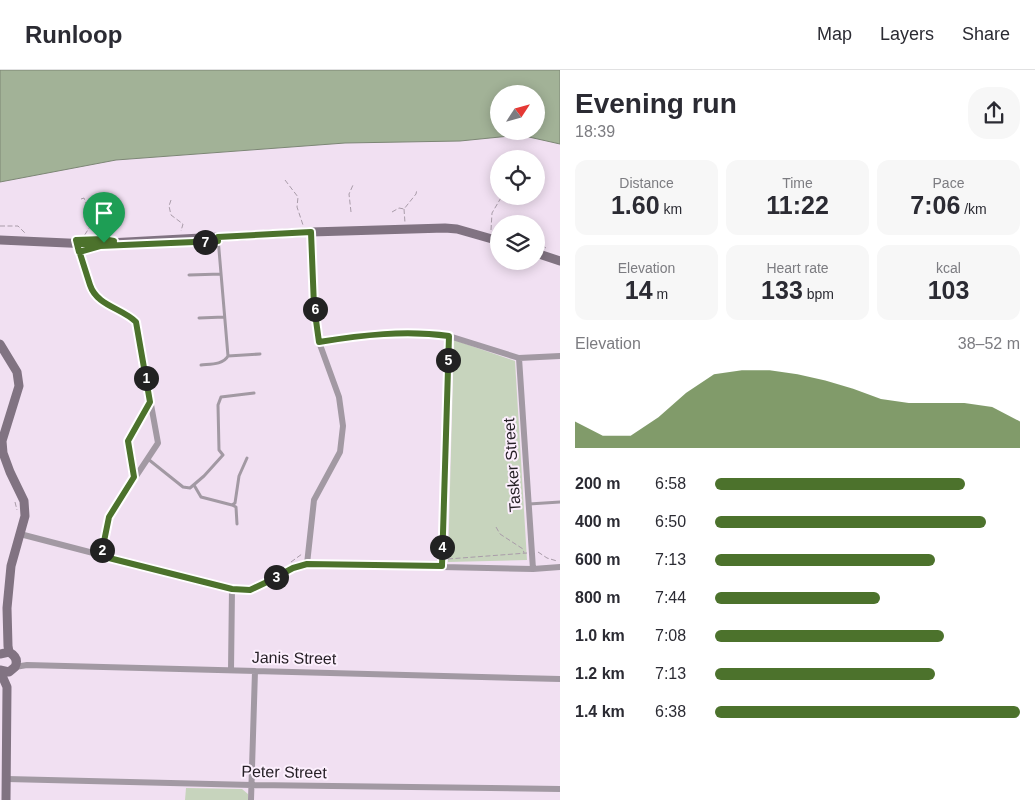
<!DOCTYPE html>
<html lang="en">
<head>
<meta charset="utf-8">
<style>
  body { margin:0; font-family:Arial,sans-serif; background:#f7f7f7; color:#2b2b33; height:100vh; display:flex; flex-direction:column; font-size:19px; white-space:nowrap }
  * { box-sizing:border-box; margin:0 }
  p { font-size:16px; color:#7c7c81 }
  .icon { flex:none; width:28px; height:28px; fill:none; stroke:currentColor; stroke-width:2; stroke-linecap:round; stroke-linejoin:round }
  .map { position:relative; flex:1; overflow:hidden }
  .drawer { display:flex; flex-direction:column; background:#fff; width:475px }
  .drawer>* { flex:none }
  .needle { width:32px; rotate:54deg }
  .fabs { position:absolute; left:490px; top:15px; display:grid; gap:10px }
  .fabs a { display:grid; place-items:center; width:55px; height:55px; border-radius:50%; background:#fff; box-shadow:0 2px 12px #0003; font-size:25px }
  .pin { position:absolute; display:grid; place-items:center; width:42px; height:42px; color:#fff; margin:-51px -21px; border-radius:50% 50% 50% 0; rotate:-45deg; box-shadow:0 0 5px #0007 }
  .pin .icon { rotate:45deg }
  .km { position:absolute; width:25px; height:25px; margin:-12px; border-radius:50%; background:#222; color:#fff; font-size:14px; line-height:25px; text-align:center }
  .round { display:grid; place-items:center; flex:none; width:52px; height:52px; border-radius:20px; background:#f7f7f7 }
  .headline { display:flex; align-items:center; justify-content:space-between; height:85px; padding:0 15px }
  h1 { font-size:28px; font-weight:800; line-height:38px }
  .stats { display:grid; grid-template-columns:repeat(3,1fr); gap:8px; height:85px; padding:5px 15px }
  .stats div { display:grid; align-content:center; border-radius:12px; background:#f7f7f7; text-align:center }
  .stats b { font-size:25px; font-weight:800 }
  .stats small { font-size:14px; font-weight:400 }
  .stats p { font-size:14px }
  .chart { height:140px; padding:10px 15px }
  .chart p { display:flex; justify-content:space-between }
  .chart svg { width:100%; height:90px; margin-top:5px; fill:#4c722c; opacity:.7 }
  ul { padding:0 15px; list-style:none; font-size:16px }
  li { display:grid; grid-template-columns:80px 60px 1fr; align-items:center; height:38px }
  li i { height:12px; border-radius:6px; background:#4c722c }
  header { display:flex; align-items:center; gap:30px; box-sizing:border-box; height:70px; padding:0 25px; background:#fff; border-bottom:1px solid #e1e1e2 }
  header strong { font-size:24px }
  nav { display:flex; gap:28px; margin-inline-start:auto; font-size:18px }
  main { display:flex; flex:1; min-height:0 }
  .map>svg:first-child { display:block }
  .green { fill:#c7d4bd }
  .water { fill:#a2b297; stroke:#7c8675; fill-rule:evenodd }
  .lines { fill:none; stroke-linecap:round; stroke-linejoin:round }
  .path { stroke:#a99ca9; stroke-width:1; stroke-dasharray:5 2.5; stroke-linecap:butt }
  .lane { stroke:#a299a3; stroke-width:3 }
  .street { stroke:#a299a3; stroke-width:6 }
  .secondary { stroke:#817382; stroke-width:9 }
  .route-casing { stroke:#fff; stroke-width:10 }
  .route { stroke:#4c722c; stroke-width:6 }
  .labels { text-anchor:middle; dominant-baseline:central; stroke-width:4; stroke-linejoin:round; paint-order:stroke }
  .street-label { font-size:16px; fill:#251f25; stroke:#fceffd }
</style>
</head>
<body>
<header>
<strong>Runloop</strong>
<nav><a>Map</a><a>Layers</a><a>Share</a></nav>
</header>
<main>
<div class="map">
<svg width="560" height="730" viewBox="0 0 560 730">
  <rect width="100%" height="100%" fill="#f1e0f2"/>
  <path class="green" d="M 454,270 L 515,291 L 527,490 L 448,492 Z
    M 186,718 L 242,719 L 248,724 L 248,730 L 185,730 Z"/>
  <path class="water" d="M 0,0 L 560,0 L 560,74 L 520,65 L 460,71 L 345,73 L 116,90 L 0,112 ZM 499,24 L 536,24 L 536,61 L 499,61 Z"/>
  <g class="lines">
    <path class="path" d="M 285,110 L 298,127 L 297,137 L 303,155
      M 81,129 L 84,128 L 87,136 L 98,144 L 84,166
      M 171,130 L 169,136 L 171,145 L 183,154 L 181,161
      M 404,139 L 405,153
      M 351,142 L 349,124 L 353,115
      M 392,142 L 399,138 L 404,139 L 416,124 L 417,119
      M 0,156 L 18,156 L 26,164
      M 491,160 L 492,143 L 502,126
      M 536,172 L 546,178
      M 15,432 L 17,440
      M 496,457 L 500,464 L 523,479 L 524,483
      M 538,482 L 547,488 L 557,491
      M 448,489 L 527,483
      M 291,492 L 302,484"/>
    <path class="lane" d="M 189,205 L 221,204
      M 199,248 L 224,247
      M 228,286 L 260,284
      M 201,295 C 210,294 223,295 228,286 L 218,168
      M 148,389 L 183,417 L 190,418 L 204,406 L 223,385 L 219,380 L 218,335 L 221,327 L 254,323
      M 194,415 L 201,427 L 232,435 L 235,433 L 239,406 L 247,388
      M 529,434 L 560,432
      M 232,435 L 236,437 L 237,454"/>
    <path class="street" d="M 76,170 C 82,190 85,219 102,231 C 113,239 127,242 136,252 L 158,373 L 109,447 L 101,486
      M 319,272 L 368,264 L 434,264 L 449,266 L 519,288 L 560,286
      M 519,288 L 533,499
      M 135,407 L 128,371 L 150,332
      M 20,464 L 232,519 L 250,520 L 267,512 L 293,498 L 307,494 L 533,499 L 560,497
      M 307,494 L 314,430 L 340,382 L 343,356 L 339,327 L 319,272 L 314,236 L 311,162
      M 441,497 L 449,266
      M 15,597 L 27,595 L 560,609
      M 231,600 L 232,519
      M 7,709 L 252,715 L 560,719
      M 251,730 L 255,601"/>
    <path class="secondary" d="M 0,170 L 90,174 L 311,162 L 445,158 L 457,159 L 499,171
      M 536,183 L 560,191
      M 0,274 L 17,302 L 19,316 L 2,371 L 3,383 L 10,402 L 24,431 L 25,446 L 11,496 L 7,538 L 8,576 L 9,582
      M 0,584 L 9,582 C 16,586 18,591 15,597 L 9,602 L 0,600
      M 0,601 L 7,617 L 6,730"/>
  </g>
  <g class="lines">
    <g class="route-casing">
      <path id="route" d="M 104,173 L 77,174 L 90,215 C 97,236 122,238 136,252 L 150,332 L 128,371 L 134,407 L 109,447 L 101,486 L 232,519 L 250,520 L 267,512 L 293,498 L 307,494 L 442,496 L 449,266 C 405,260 362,265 319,272 L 314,236 L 311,162 L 218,167 L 218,171 L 100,176 L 79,182 L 76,170 L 103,169 L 114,171 L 104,173"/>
    </g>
    <use href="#route" class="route"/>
  </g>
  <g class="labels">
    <g class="street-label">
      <text transform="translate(512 395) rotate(-94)">Tasker Street</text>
      <text transform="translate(294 588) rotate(1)">Janis Street</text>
      <text transform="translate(284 702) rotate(1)">Peter Street</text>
    </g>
  </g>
</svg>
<div class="fabs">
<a><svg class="needle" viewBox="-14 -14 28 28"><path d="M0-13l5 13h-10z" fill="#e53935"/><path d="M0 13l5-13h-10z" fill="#7c7c81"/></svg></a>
<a><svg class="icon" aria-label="locate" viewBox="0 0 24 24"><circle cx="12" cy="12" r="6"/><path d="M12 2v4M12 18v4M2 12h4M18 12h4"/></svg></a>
<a><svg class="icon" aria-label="layers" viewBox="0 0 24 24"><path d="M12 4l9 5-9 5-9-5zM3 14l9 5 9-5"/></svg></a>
</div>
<div class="pin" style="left:104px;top:173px;background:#1e9e55"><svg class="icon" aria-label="arrive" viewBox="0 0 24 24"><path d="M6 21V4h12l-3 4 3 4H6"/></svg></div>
<b class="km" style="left:146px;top:308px">1</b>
<b class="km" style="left:102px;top:480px">2</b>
<b class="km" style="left:276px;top:507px">3</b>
<b class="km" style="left:442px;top:477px">4</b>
<b class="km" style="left:448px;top:290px">5</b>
<b class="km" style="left:315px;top:239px">6</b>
<b class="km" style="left:205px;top:172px">7</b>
</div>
<section class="drawer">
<div class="headline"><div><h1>Evening run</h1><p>18:39</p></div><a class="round"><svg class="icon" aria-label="share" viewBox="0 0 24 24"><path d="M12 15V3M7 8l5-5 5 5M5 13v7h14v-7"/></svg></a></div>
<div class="stats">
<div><p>Distance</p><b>1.60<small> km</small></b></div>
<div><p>Time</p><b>11:22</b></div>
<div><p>Pace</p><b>7:06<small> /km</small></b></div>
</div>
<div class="stats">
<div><p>Elevation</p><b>14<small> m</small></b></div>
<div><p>Heart rate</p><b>133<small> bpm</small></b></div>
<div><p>kcal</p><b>103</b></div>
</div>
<div class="chart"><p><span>Elevation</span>38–52 m</p>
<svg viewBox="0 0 160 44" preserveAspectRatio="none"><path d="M0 44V31L10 38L20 38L30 29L40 17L50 8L60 6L70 6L80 8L90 11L100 15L110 20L120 22L130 22L140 22L150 24L160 31V44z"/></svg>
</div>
<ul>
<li><b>200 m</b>6:58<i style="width:82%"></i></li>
<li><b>400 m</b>6:50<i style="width:89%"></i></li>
<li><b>600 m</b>7:13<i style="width:72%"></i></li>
<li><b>800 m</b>7:44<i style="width:54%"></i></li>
<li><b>1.0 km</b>7:08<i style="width:75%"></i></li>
<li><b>1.2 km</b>7:13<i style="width:72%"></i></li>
<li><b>1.4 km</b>6:38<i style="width:100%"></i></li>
</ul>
</section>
</main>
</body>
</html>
